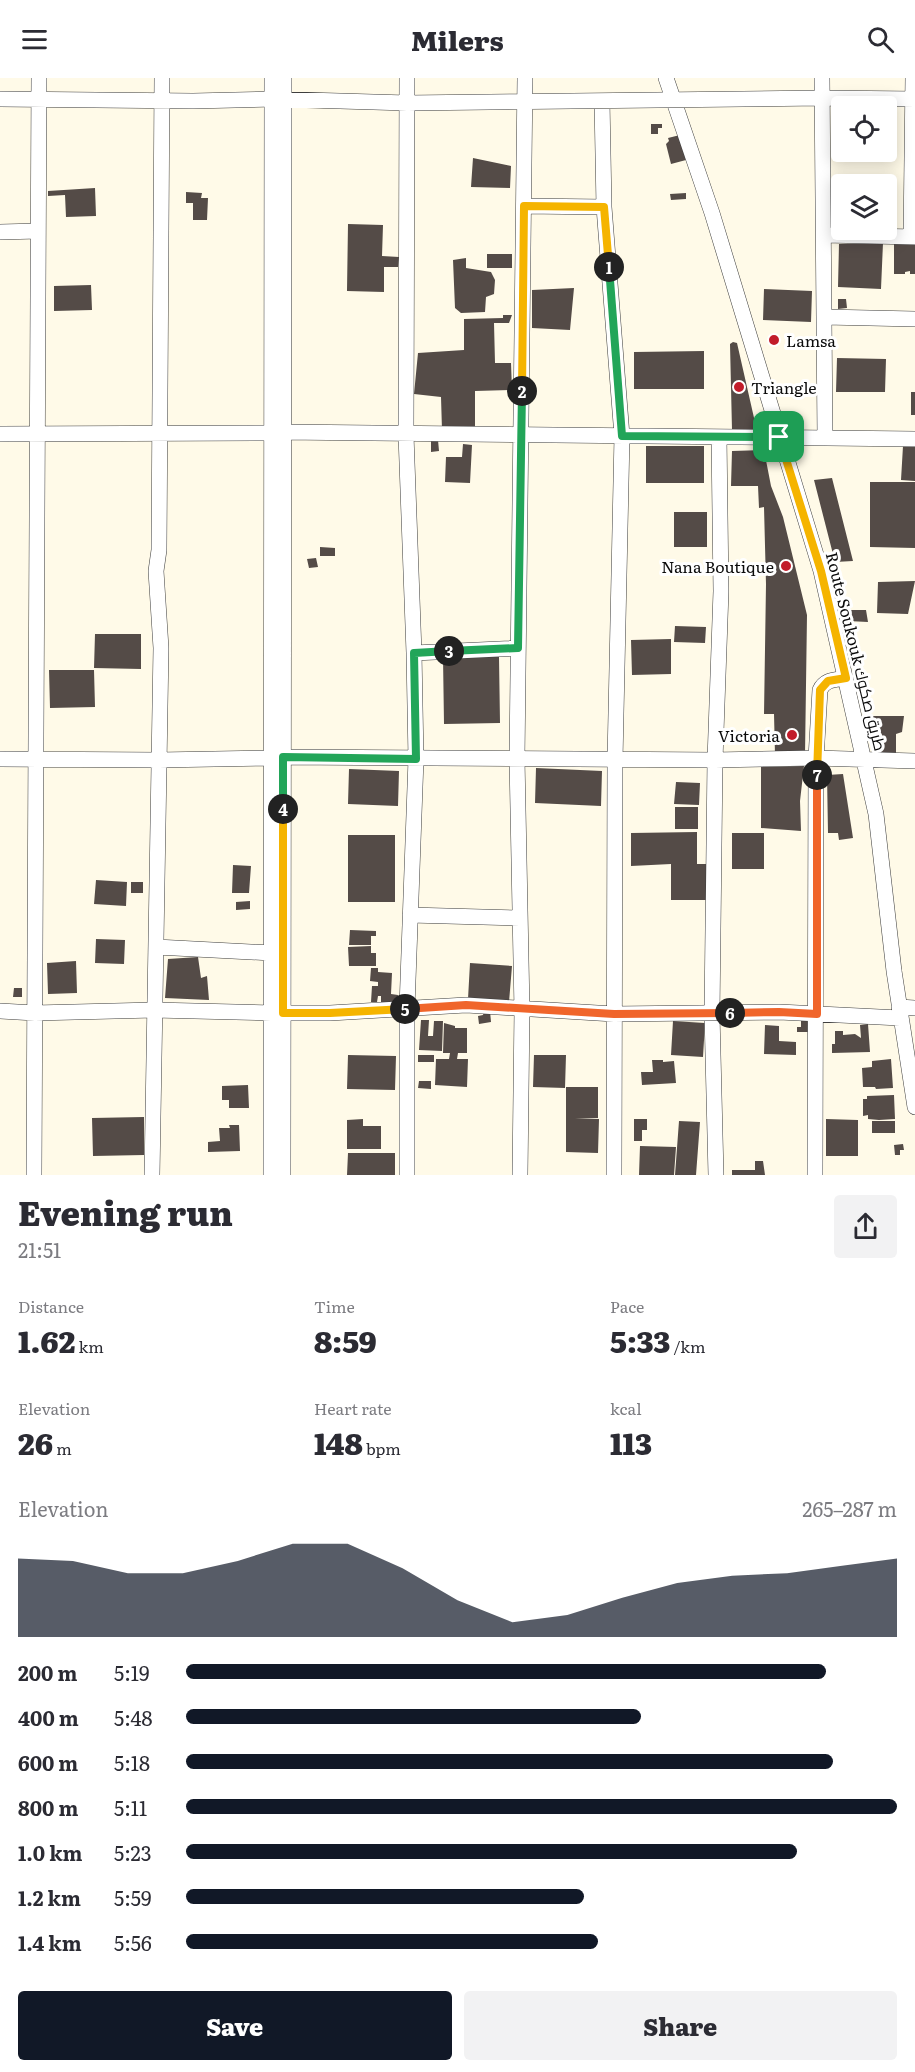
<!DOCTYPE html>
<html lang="en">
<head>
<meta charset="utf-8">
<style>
  body { margin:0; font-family:Literata,Cairo,serif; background:#f2f2f3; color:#2b2b33; height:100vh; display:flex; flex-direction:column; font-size:22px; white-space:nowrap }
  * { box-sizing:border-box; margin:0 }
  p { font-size:20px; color:#7c7c81 }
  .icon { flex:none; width:33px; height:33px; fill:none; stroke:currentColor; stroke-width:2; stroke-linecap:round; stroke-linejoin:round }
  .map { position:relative; height:1097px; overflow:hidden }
  .sheet { display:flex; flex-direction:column; background:#fff; flex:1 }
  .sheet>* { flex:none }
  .fabs { position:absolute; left:831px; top:18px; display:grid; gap:12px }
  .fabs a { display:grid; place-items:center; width:66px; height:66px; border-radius:6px; background:#fff; box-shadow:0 3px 15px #0003; font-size:30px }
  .pin { position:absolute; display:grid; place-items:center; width:51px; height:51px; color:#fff; margin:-26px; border-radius:12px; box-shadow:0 3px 9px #0006 }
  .km { position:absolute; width:30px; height:30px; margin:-15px; border-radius:50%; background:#222; color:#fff; font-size:16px; line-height:30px; text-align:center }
  .round { display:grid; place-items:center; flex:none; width:63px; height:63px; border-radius:6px; background:#f2f2f3 }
  .summary { display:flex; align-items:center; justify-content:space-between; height:102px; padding:0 18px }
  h1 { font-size:33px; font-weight:800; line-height:45px }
  .metrics { display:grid; grid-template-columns:repeat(3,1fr); gap:9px; height:102px; padding:6px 18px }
  .metrics div { display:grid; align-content:center }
  .metrics b { font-size:30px; font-weight:800 }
  .metrics small { font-size:16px; font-weight:400 }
  .metrics p { font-size:16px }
  .chart { height:168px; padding:12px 18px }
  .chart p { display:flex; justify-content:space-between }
  .chart svg { width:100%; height:108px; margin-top:6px; fill:#111827; opacity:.7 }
  .button { display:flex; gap:12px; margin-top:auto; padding:12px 18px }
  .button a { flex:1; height:69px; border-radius:6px; background:#111827; color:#fff; font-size:24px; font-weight:800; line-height:69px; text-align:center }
  .button a+a { background:#f2f2f3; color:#2b2b33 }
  ul { padding:0 18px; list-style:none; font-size:20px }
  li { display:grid; grid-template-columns:96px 72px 1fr; align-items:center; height:45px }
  li i { height:15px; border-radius:8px; background:#111827 }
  header { display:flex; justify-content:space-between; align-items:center; height:78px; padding:0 18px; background:#fff; font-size:27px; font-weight:800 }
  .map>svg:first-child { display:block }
  .building { fill:#544b47 }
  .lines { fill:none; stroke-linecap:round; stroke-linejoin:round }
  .minor-casing { stroke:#3e3e3e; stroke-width:16 }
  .minor { stroke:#fff; stroke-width:15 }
  .split-1-casing { stroke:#fff; stroke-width:12 }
  .split-2-casing { stroke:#fff; stroke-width:12 }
  .split-3-casing { stroke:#fff; stroke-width:12 }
  .split-4-casing { stroke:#fff; stroke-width:12 }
  .split-5-casing { stroke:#fff; stroke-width:12 }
  .split-6-casing { stroke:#fff; stroke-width:12 }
  .split-7-casing { stroke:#fff; stroke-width:12 }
  .split-8-casing { stroke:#fff; stroke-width:12 }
  .split-1 { stroke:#22a559; stroke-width:8 }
  .split-2 { stroke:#f5b400; stroke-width:8 }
  .split-3 { stroke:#22a559; stroke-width:8 }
  .split-4 { stroke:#22a559; stroke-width:8 }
  .split-5 { stroke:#f5b400; stroke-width:8 }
  .split-6 { stroke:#f0652b; stroke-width:8 }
  .split-7 { stroke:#f0652b; stroke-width:8 }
  .split-8 { stroke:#f5b400; stroke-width:8 }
  .poi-dot { fill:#c21c2a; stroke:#fff; stroke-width:2 }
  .labels { text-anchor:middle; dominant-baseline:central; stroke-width:6; stroke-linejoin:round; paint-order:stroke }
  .poi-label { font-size:16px; fill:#0b0b0b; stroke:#fff; text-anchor:start }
  .street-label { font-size:16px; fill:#0b0b0b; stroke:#fff }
</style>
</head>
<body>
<header><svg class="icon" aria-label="menu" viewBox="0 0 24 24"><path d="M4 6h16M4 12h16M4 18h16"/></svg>Milers<svg class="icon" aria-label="search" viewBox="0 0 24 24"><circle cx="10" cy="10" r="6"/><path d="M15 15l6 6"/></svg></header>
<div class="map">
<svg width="915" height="1097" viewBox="0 0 915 1097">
  <rect width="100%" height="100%" fill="#fffae8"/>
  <path class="building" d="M 651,46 L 662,46 L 662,50 L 658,50 L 658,56 L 651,56 Z
    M 680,57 L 686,82 L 671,86 L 666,66 L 669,63 L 668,60 Z
    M 473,80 L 511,88 L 510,110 L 471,109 Z
    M 95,110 L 96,138 L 66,139 L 65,117 L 48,118 L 48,113 Z
    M 186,114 L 202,115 L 201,120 L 208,120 L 207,142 L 193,142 L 193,125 L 186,125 Z
    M 686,115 L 686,121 L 671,122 L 670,116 Z
    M 348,146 L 383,147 L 382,178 L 399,179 L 398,189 L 384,189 L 384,214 L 347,213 Z
    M 894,163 L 915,163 L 915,196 L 910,196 L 910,193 L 905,194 L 905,196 L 894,196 Z
    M 883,165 L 881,211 L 838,209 L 839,166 Z
    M 487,176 L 512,176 L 512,190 L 487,190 Z
    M 466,180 L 466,190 L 491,194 L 495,202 L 494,216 L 486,219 L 485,234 L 461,235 L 455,230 L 453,182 Z
    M 91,207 L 92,232 L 54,233 L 54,208 Z
    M 574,210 L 570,252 L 532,250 L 532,212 Z
    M 764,211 L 812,213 L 811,244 L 763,242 Z
    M 838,221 L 846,221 L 847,230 L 838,231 Z
    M 503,237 L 512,237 L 509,245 L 494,245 L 495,285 L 511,285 L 512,312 L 475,313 L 475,351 L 442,352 L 441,319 L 414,316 L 418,275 L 464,272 L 464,241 L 503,240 Z
    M 733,264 L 737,265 L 757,353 L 732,352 L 730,266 Z
    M 704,273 L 704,311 L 634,311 L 634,274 Z
    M 837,280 L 886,281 L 885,314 L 836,314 Z
    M 911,314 L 915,314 L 915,337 L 911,337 Z
    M 431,362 L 438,362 L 439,373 L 431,374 Z
    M 463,366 L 472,367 L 470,405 L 445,404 L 446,379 L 462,379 Z
    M 646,368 L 704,368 L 704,405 L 646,405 Z
    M 903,368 L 915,368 L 915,403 L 901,402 Z
    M 764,372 L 771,408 L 783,439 L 807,537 L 805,677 L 775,677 L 774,636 L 764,636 L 766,506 L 764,429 L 759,430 L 758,408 L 731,408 L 732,373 Z
    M 832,400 L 853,483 L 835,484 L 814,402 Z
    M 870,404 L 915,404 L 915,470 L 870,469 Z
    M 674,434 L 707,434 L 707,469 L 674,469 Z
    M 320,469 L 335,470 L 335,478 L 320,478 Z
    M 316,480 L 318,489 L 309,490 L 307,481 Z
    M 915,503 L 908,536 L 877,535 L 878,504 Z
    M 846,532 L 866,532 L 868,544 L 848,543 Z
    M 675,548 L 706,549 L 705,565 L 674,564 Z
    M 95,556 L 141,556 L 141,591 L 94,590 Z
    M 671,561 L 671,596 L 632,597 L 631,562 Z
    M 443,579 L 499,579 L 500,645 L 444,646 Z
    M 49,592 L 94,592 L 95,629 L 50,630 Z
    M 868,638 L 904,638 L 902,654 L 896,656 L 896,676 L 876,677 Z
    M 804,688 L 800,723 L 801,753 L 761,750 L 761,689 Z
    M 536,690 L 602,693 L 601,728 L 535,725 Z
    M 349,691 L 399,693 L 398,728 L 348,726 Z
    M 843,696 L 853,760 L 839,762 L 838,755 L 828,755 L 827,697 Z
    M 676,704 L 700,705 L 699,727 L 674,726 Z
    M 675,729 L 698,729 L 698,751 L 675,751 Z
    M 697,754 L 697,786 L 707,786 L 706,822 L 671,822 L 671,786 L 631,788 L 631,755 Z
    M 732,755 L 764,755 L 764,791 L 732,791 Z
    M 348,757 L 395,757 L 395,824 L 348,824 Z
    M 233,787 L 251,788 L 249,815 L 232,815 Z
    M 96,802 L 127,804 L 126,828 L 94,826 Z
    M 131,804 L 143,804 L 143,815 L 131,815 Z
    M 250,823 L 250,831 L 236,832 L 236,824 Z
    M 350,852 L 376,853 L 376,858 L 371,858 L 371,867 L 349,867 Z
    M 96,861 L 125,862 L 124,886 L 95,885 Z
    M 371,868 L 371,875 L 376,875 L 376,888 L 349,888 L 348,869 Z
    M 198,879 L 201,900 L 207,898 L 209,922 L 165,920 L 168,881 Z
    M 76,883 L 77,915 L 48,916 L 47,885 Z
    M 470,885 L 512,888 L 509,924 L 468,921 Z
    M 371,890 L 378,890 L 378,894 L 392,895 L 391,916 L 398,917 L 397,925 L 381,924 L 381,918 L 378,918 L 377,924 L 371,924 L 372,908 L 378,908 L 378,904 L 370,903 Z
    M 14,910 L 22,910 L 22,919 L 13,919 Z
    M 484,933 L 490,933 L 491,944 L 479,946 L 478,938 L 483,937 Z
    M 801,940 L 811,940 L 810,954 L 797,954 L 797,949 L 801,949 Z
    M 421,942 L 429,942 L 428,958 L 433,958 L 434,943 L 443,943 L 442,973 L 419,972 Z
    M 673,943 L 705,945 L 703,979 L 671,977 Z
    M 444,945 L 455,948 L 455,950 L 467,950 L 467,975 L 458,975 L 457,981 L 468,981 L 467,1009 L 435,1007 L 436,981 L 449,981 L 450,975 L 443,975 Z
    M 868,946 L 870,974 L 832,975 L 832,966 L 835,966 L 835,953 L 843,953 L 843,957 L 855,956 L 861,960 L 860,947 Z
    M 765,947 L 779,948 L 779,963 L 796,964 L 796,977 L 764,976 Z
    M 348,977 L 396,978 L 395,1012 L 347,1011 Z
    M 418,977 L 434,977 L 434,984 L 418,984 Z
    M 534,977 L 566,977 L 565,1010 L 533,1009 Z
    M 891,981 L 893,1010 L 876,1011 L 875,1009 L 863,1009 L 862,990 L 872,989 L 872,983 Z
    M 652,982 L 663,982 L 663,984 L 674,983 L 676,1005 L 642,1007 L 641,994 L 653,994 Z
    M 419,1003 L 431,1003 L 431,1011 L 418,1010 Z
    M 248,1007 L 249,1030 L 229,1030 L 229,1022 L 222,1022 L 222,1008 Z
    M 566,1009 L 598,1009 L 598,1040 L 575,1040 L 599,1041 L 598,1075 L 566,1074 Z
    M 894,1017 L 895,1041 L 879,1042 L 868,1041 L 868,1037 L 863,1038 L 863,1021 L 867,1021 L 867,1018 Z
    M 144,1039 L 144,1077 L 93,1078 L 92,1040 Z
    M 363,1041 L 363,1048 L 381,1048 L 381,1071 L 347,1071 L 347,1042 Z
    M 634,1041 L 647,1041 L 647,1052 L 642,1052 L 642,1063 L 634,1063 Z
    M 826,1041 L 858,1042 L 858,1078 L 826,1078 Z
    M 679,1043 L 700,1044 L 696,1097 L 675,1097 Z
    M 872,1043 L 895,1043 L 895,1055 L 872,1055 Z
    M 229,1047 L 239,1047 L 240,1073 L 208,1074 L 208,1064 L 220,1063 L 219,1050 L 230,1050 Z
    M 903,1066 L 904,1072 L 900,1072 L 900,1077 L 895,1077 L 894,1067 Z
    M 640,1068 L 676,1069 L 674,1097 L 639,1097 Z
    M 348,1075 L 395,1075 L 395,1097 L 347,1097 Z
    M 755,1083 L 763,1083 L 765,1097 L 732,1097 L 732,1092 L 755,1092 Z"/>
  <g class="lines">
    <g class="minor-casing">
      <path id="minor" d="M 666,0 L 712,135 L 821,493 L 876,736 L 894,893 L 915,1029
        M 822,0 L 825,360
        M 0,21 L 193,23 L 273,21 L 407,25 L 822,20 L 915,21
        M 602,23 L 604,129 L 622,358 L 615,682 L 614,1097
        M 524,128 L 604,129
        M 0,154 L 38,153
        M 824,157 L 915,159
        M 911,159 L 913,0
        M 825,239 L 915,241
        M 283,354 L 915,361
        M 0,356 L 272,355
        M 414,575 L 518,570
        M 283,679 L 715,682 L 816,680 L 915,683
        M 0,681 L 159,682 L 272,680
        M 410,837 L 520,840
        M 156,869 L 271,875
        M 899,929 L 915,930
        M 0,933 L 35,935 L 154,932 L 271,935
        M 283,935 L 330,935 L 466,927 L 614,936 L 779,934 L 900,940
        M 34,1097 L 39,0
        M 152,1097 L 161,570 L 156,493 L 159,472 L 162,0
        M 271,1097 L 272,0
        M 283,1097 L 284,0
        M 407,1097 L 407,930 L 416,681 L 414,575 L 406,357 L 407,0
        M 520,1097 L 522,932 L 517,681 L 525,0
        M 716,1097 L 712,936 L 715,682 L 721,513 L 719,359
        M 815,1097 L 816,680 L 820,612 C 825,601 835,602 846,600"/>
    </g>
    <use href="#minor" class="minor"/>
  </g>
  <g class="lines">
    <g class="split-1-casing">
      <path id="split-1" d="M 609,189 L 622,358 L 779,359"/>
    </g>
    <g class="split-2-casing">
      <path id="split-2" d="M 522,313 L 524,128 L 604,129 L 609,189"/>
    </g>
    <g class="split-3-casing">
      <path id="split-3" d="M 449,573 L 518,570 L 522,313"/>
    </g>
    <g class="split-4-casing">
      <path id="split-4" d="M 283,731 L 283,679 L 416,681 L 414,575 L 449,573"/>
    </g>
    <g class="split-5-casing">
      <path id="split-5" d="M 283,731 L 283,935 L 330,935 L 405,931"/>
    </g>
    <g class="split-6-casing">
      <path id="split-6" d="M 405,931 L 466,927 L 614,936 L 730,935"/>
    </g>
    <g class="split-7-casing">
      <path id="split-7" d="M 730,935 L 779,934 L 817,936 L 817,697"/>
    </g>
    <g class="split-8-casing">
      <path id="split-8" d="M 779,359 L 821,493 L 846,600 L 828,603 L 820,612 L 817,697"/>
    </g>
    <use href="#split-1" class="split-1"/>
    <use href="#split-2" class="split-2"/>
    <use href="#split-3" class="split-3"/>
    <use href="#split-4" class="split-4"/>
    <use href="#split-5" class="split-5"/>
    <use href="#split-6" class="split-6"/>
    <use href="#split-7" class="split-7"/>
    <use href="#split-8" class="split-8"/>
  </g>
  <g class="poi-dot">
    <circle cx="774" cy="262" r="6"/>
    <circle cx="739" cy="309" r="6"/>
    <circle cx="786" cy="488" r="6"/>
    <circle cx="792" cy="657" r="6"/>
  </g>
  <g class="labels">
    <g class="poi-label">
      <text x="786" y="262">Lamsa</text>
      <text x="751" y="309">Triangle</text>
      <text x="774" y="488" text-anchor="end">Nana Boutique</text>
      <text x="780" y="657" text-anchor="end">Victoria</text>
    </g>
    <g class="street-label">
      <text transform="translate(857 573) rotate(76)">Route Soukouk طريق صكوك</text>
    </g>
  </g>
</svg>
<div class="fabs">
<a><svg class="icon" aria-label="locate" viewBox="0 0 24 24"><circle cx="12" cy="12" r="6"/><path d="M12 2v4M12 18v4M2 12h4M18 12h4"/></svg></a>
<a><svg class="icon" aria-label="layers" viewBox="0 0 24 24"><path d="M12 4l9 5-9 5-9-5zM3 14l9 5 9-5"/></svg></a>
</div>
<div class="pin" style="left:779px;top:359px;background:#1e9e55"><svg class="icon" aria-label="arrive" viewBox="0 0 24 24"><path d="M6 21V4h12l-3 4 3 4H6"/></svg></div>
<b class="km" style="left:609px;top:189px">1</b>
<b class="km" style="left:522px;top:313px">2</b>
<b class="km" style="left:449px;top:573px">3</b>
<b class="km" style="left:283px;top:731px">4</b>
<b class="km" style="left:405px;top:931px">5</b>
<b class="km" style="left:730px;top:935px">6</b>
<b class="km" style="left:817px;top:697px">7</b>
</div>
<section class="sheet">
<div class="summary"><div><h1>Evening run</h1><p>21:51</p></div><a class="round"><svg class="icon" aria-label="share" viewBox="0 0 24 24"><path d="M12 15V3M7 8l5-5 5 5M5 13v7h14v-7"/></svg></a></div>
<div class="metrics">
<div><p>Distance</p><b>1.62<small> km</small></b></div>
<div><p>Time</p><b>8:59</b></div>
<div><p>Pace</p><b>5:33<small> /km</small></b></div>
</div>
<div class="metrics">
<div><p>Elevation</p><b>26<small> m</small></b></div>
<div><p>Heart rate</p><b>148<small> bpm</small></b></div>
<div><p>kcal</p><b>113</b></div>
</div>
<div class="chart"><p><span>Elevation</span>265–287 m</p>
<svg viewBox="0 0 160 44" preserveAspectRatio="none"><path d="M0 44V12L10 13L20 18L30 18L40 13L50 6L60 6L70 16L80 29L90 38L100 35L110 28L120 22L130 19L140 18L150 15L160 12V44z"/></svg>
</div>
<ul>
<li><b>200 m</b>5:19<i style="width:90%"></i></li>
<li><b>400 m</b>5:48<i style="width:64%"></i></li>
<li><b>600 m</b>5:18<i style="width:91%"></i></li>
<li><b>800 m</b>5:11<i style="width:100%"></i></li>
<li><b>1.0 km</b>5:23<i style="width:86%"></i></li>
<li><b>1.2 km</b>5:59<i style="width:56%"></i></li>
<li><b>1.4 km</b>5:56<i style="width:58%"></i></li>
</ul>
<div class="button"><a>Save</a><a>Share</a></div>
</section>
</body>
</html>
